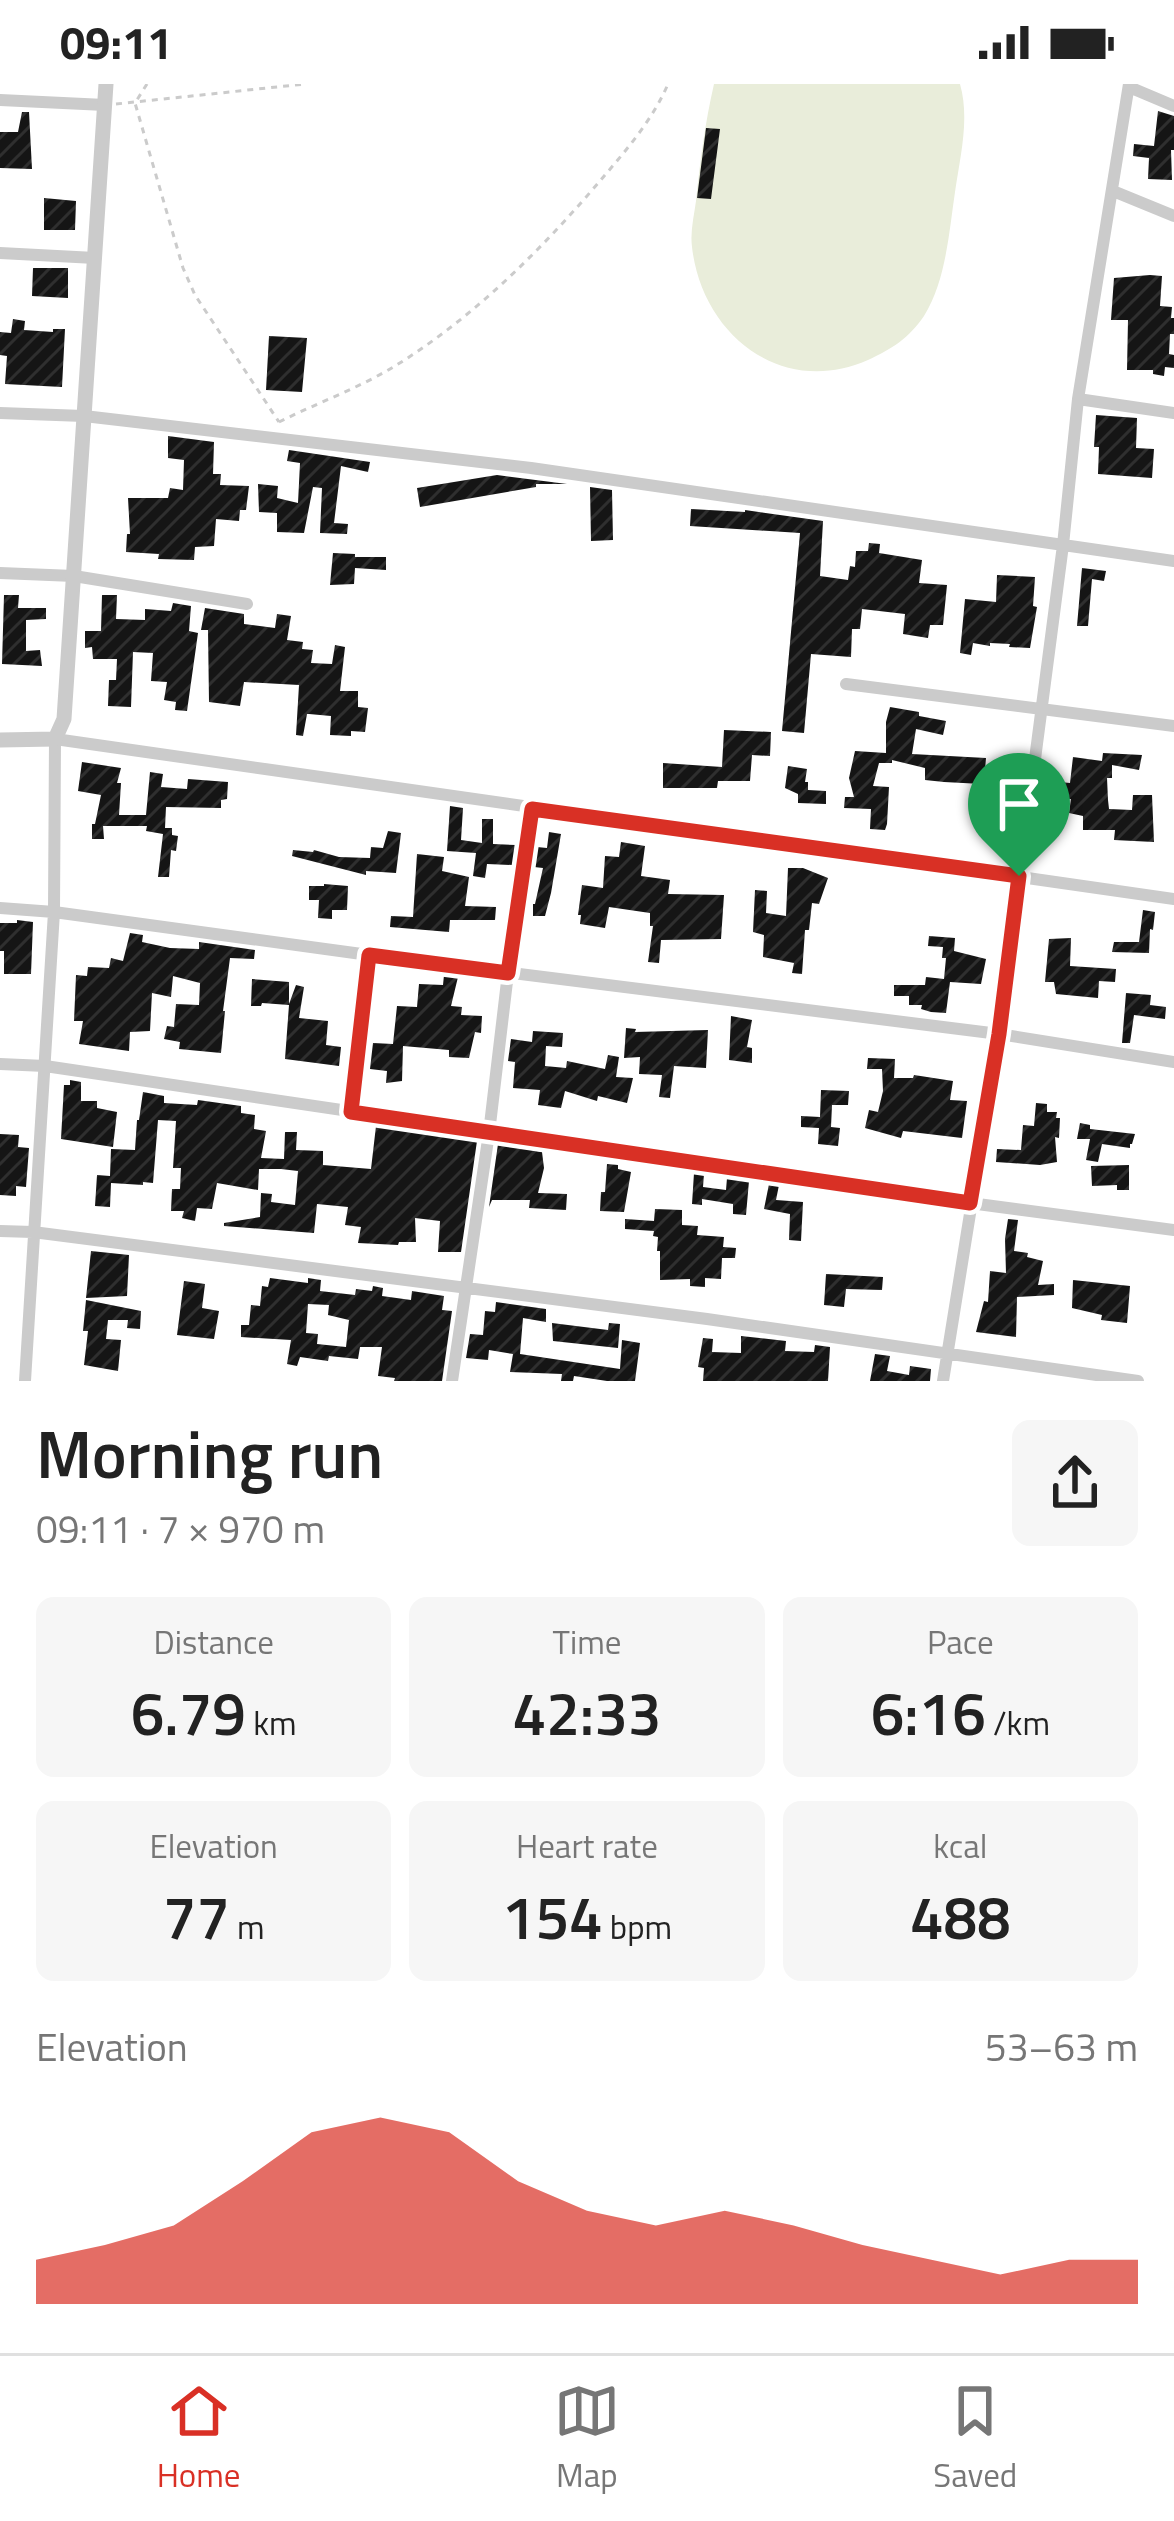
<!DOCTYPE html>
<html lang="en">
<head>
<meta charset="utf-8">
<style>
  body { margin:0; font-family:"Titillium Web",sans-serif; background:#f6f6f6; color:#222; height:100vh; display:flex; flex-direction:column; font-size:45px; white-space:nowrap }
  * { box-sizing:border-box; margin:0 }
  p { font-size:39px; color:#767676 }
  .icon { flex:none; width:66px; height:66px; fill:none; stroke:currentColor; stroke-width:2; stroke-linecap:round; stroke-linejoin:round }
  .map { position:relative; height:1297px; overflow:hidden }
  .drawer { display:flex; flex-direction:column; background:#fff; flex:1 }
  .drawer>* { flex:none }
  .pin { position:absolute; display:grid; place-items:center; width:102px; height:102px; color:#fff; margin:-123px -51px; border-radius:50% 50% 50% 0; rotate:-45deg; box-shadow:0 0 12px #0007 }
  .pin .icon { rotate:45deg }
  .round { display:grid; place-items:center; flex:none; width:126px; height:126px; border-radius:18px; background:#f6f6f6 }
  .headline { display:flex; align-items:center; justify-content:space-between; height:204px; padding:0 36px }
  h1 { font-size:66px; font-weight:600; line-height:90px }
  .figures { display:grid; grid-template-columns:repeat(3,1fr); gap:18px; height:204px; padding:12px 36px }
  .figures div { display:grid; align-content:center; border-radius:18px; background:#f6f6f6; text-align:center }
  .figures b { font-size:60px; font-weight:600 }
  .figures small { font-size:33px; font-weight:400 }
  .figures p { font-size:33px }
  .chart { height:336px; padding:24px 36px }
  .chart p { display:flex; justify-content:space-between }
  .chart svg { width:100%; height:216px; margin-top:12px; fill:#d93025; opacity:.7 }
  .status { display:flex; justify-content:space-between; align-items:center; height:84px; padding:0 60px; background:#fff; direction:ltr }
  .status svg { height:33px; fill:currentColor }
  .tabs { display:flex; justify-content:space-around; align-items:center; height:168px; border-top:3px solid #e0e0e0; background:#fff; font-size:33px; color:#767676 }
  .tabs a { display:grid; justify-items:center; gap:6px }
  .tabs .current { color:#d93025 }
  .map>svg:first-child { display:block }
  .green { fill:#e9edda }
  .building { fill:url(#building-hatch); fill-rule:evenodd }
  .lines { fill:none; stroke-linecap:round; stroke-linejoin:round }
  .path { stroke:#cbcbcb; stroke-width:3; stroke-dasharray:6 6; stroke-linecap:butt }
  .minor { stroke:#cbcbcb; stroke-width:12 }
  .tertiary { stroke:#cbcbcb; stroke-width:15 }
  .route-casing { stroke:#fff; stroke-width:24 }
  .route { stroke:#d93025; stroke-width:15 }
</style>
</head>
<body>
<div class="status"><b>09:11</b><svg viewBox="0 0 49 12"><path d="M0 12V9h3v3zM5 12V6h3v6zM10 12V3h3v9zM15 12V0h3v12zM26 1h20v11H26zM47 4h2v5h-2z"/></svg></div>
<div class="map">
<svg width="1174" height="1297" viewBox="0 0 1174 1297">
  <defs>
    <pattern id="building-hatch" width="6" height="6" patternUnits="userSpaceOnUse" patternTransform="scale(3)"><rect width="6" height="6" fill="#151515"/><path d="M-1 1l2-2M0 6l6-6M5 7l2-2" fill="none" stroke="#2f2f2f"/></pattern>
  </defs>
  <rect width="100%" height="100%" fill="#fff"/>
  <path class="green" d="M 714,0 L 960,0 C 970,35 960,73 955,108 C 949,148 946,197 924,232 C 909,254 892,265 868,276 C 782,314 702,251 692,163 C 690,148 694,132 696,117 C 700,78 705,39 714,0 Z"/>
  <path class="building" d="M 1158,27 L 1174,32 L 1174,66 L 1171,66 L 1172,96 L 1148,95 L 1149,74 L 1133,72 L 1134,60 L 1154,62 Z
    M 22,28 L 29,28 L 32,85 L 0,84 L 0,48 L 18,48 Z
    M 706,44 L 720,45 L 711,115 L 697,114 Z
    M 44,114 L 76,117 L 75,146 L 44,146 Z
    M 33,184 L 68,184 L 68,214 L 32,212 Z
    M 1150,191 L 1162,192 L 1160,222 L 1172,223 L 1171,234 L 1174,234 L 1174,250 L 1170,250 L 1169,270 L 1174,271 L 1174,284 L 1165,283 L 1164,292 L 1153,290 L 1153,286 L 1127,286 L 1128,236 L 1111,236 L 1114,194 Z
    M 13,235 L 25,237 L 24,246 L 53,248 L 53,245 L 65,245 L 62,303 L 5,300 L 7,272 L 0,271 L 0,248 L 11,249 Z
    M 269,252 L 307,254 L 302,308 L 266,306 Z
    M 1096,331 L 1137,334 L 1136,364 L 1154,365 L 1152,394 L 1098,390 L 1099,363 L 1094,363 Z
    M 168,352 L 214,358 L 213,390 L 221,390 L 220,401 L 249,402 L 246,426 L 240,426 L 239,437 L 216,435 L 214,462 L 195,463 L 194,476 L 158,475 L 159,470 L 126,468 L 127,450 L 130,450 L 128,414 L 168,414 L 170,404 L 183,406 L 184,376 L 168,374 Z
    M 289,366 L 370,378 L 368,388 L 341,382 L 334,439 L 348,440 L 347,450 L 320,449 L 322,404 L 313,403 L 304,449 L 277,448 L 277,429 L 259,428 L 258,400 L 278,402 L 277,414 L 298,419 L 300,379 L 287,377 Z
    M 497,391 L 567,400 L 536,400 L 536,403 L 420,423 L 417,404 Z
    M 590,403 L 612,406 L 613,456 L 591,457 Z
    M 691,425 L 745,428 L 745,426 L 823,437 L 820,492 L 848,496 L 850,482 L 855,483 L 856,467 L 868,467 L 869,459 L 880,460 L 879,469 L 922,476 L 919,499 L 947,501 L 943,541 L 930,541 L 928,554 L 903,550 L 905,530 L 862,525 L 860,545 L 852,545 L 851,573 L 811,570 L 804,649 L 782,647 L 800,449 L 690,442 Z
    M 333,469 L 355,470 L 355,473 L 386,473 L 386,486 L 355,484 L 354,500 L 330,501 Z
    M 1082,484 L 1106,487 L 1104,497 L 1092,495 L 1088,542 L 1077,542 Z
    M 997,491 L 1035,493 L 1033,522 L 1037,523 L 1030,564 L 1009,563 L 1010,560 L 990,559 L 990,562 L 973,559 L 971,571 L 960,569 L 965,515 L 996,518 Z
    M 4,511 L 19,511 L 18,524 L 46,524 L 46,535 L 26,536 L 26,567 L 40,566 L 42,582 L 2,580 Z
    M 102,511 L 117,511 L 116,535 L 145,536 L 145,525 L 171,527 L 173,519 L 191,522 L 189,547 L 198,549 L 187,627 L 175,626 L 176,618 L 164,616 L 167,598 L 151,597 L 153,569 L 133,568 L 131,623 L 108,622 L 109,596 L 116,596 L 117,575 L 93,575 L 92,563 L 85,564 L 85,547 L 101,547 Z
    M 205,524 L 244,530 L 244,540 L 275,544 L 277,530 L 291,532 L 287,556 L 303,558 L 302,565 L 313,566 L 311,579 L 332,580 L 335,561 L 345,563 L 340,607 L 358,607 L 358,623 L 368,624 L 365,648 L 351,647 L 351,652 L 330,651 L 331,632 L 309,630 L 307,630 L 303,652 L 296,651 L 299,601 L 244,598 L 240,622 L 209,618 L 208,546 L 201,546 Z
    M 890,623 L 919,628 L 919,632 L 946,637 L 943,651 L 916,645 L 912,670 L 986,674 L 985,686 L 983,686 L 982,700 L 944,698 L 925,696 L 925,684 L 892,676 L 892,679 L 879,679 L 873,702 L 889,703 L 887,740 L 885,746 L 870,745 L 871,725 L 844,724 L 845,713 L 854,713 L 849,694 L 855,667 L 886,669 L 886,638 Z
    M 724,646 L 771,648 L 770,672 L 752,671 L 750,697 L 718,697 L 717,704 L 663,704 L 663,679 L 722,683 Z
    M 1103,669 L 1142,671 L 1139,686 L 1112,681 L 1112,694 L 1107,694 L 1108,716 L 1109,725 L 1132,726 L 1133,711 L 1152,711 L 1154,758 L 1114,756 L 1115,746 L 1083,746 L 1083,732 L 1069,729 L 1071,715 L 1048,714 L 1050,697 L 1070,699 L 1073,673 L 1102,677 Z
    M 82,678 L 121,684 L 117,699 L 121,699 L 119,731 L 146,731 L 150,688 L 163,690 L 161,703 L 187,705 L 188,695 L 228,698 L 227,715 L 221,716 L 221,724 L 166,723 L 165,744 L 172,744 L 172,751 L 178,752 L 176,767 L 171,766 L 169,793 L 158,793 L 163,750 L 146,747 L 147,742 L 103,742 L 104,755 L 92,755 L 92,740 L 95,740 L 101,711 L 78,707 Z
    M 788,682 L 807,685 L 805,698 L 808,698 L 808,706 L 826,707 L 826,720 L 798,719 L 798,710 L 785,704 Z
    M 450,722 L 463,724 L 461,756 L 482,759 L 482,735 L 493,735 L 493,760 L 516,761 L 513,781 L 487,780 L 485,794 L 473,792 L 476,769 L 447,767 Z
    M 388,747 L 401,749 L 396,789 L 366,787 L 366,791 L 292,772 L 293,766 L 313,768 L 314,766 L 339,773 L 370,774 L 371,763 L 383,764 Z
    M 549,748 L 561,750 L 551,809 L 545,832 L 533,832 L 533,820 L 535,820 L 543,784 L 534,783 L 537,763 L 547,764 Z
    M 621,758 L 645,762 L 641,792 L 670,796 L 668,810 L 724,811 L 721,855 L 661,856 L 659,879 L 648,878 L 653,842 L 650,842 L 650,829 L 609,823 L 605,844 L 580,840 L 581,831 L 578,831 L 582,801 L 603,804 L 605,772 L 619,773 Z
    M 417,770 L 444,773 L 442,787 L 469,793 L 465,822 L 496,823 L 495,836 L 450,836 L 449,848 L 390,843 L 391,832 L 413,833 Z
    M 788,784 L 803,784 L 828,794 L 819,820 L 812,819 L 809,846 L 805,846 L 802,890 L 792,889 L 794,879 L 763,873 L 764,851 L 753,848 L 755,806 L 767,807 L 766,829 L 786,832 Z
    M 324,800 L 348,802 L 347,826 L 332,826 L 332,835 L 318,834 L 319,816 L 309,816 L 309,802 L 324,802 Z
    M 1143,826 L 1155,828 L 1153,846 L 1150,845 L 1149,869 L 1112,868 L 1114,858 L 1139,858 Z
    M 17,836 L 33,838 L 31,890 L 4,890 L 4,867 L 0,867 L 0,839 L 17,839 Z
    M 130,849 L 143,851 L 142,858 L 170,864 L 199,865 L 199,858 L 255,866 L 254,875 L 230,874 L 223,927 L 225,927 L 221,969 L 179,965 L 180,958 L 164,955 L 167,942 L 174,943 L 176,920 L 199,921 L 200,899 L 173,892 L 171,913 L 152,909 L 150,947 L 130,948 L 129,967 L 79,960 L 83,937 L 74,937 L 76,891 L 87,892 L 88,883 L 109,884 L 111,874 L 123,877 Z
    M 929,852 L 955,854 L 954,867 L 986,875 L 981,900 L 950,898 L 946,929 L 931,928 L 921,925 L 922,921 L 909,921 L 909,912 L 894,912 L 894,901 L 925,901 L 926,893 L 944,895 L 946,874 L 942,874 L 943,863 L 928,862 Z
    M 1071,854 L 1070,882 L 1116,885 L 1115,898 L 1099,897 L 1098,914 L 1056,910 L 1054,898 L 1045,898 L 1049,855 Z
    M 444,891 L 458,893 L 451,922 L 462,923 L 461,931 L 482,932 L 481,949 L 475,948 L 469,974 L 449,973 L 449,966 L 403,962 L 402,997 L 386,999 L 387,987 L 370,985 L 373,959 L 393,960 L 397,922 L 417,923 L 419,900 L 443,901 Z
    M 252,895 L 289,898 L 289,920 L 296,901 L 304,903 L 299,934 L 328,937 L 326,961 L 341,963 L 339,982 L 285,975 L 289,921 L 262,919 L 261,922 L 251,922 Z
    M 1126,909 L 1151,911 L 1150,921 L 1166,923 L 1165,935 L 1134,931 L 1130,959 L 1122,959 Z
    M 731,932 L 752,936 L 747,963 L 752,964 L 752,979 L 729,976 Z
    M 626,944 L 636,945 L 635,948 L 708,946 L 706,984 L 674,982 L 670,1014 L 659,1013 L 662,991 L 639,990 L 640,973 L 624,974 Z
    M 533,947 L 563,949 L 562,963 L 546,962 L 545,982 L 566,984 L 567,977 L 605,985 L 608,971 L 619,973 L 616,993 L 633,994 L 627,1019 L 598,1012 L 597,1017 L 565,1007 L 561,1024 L 538,1021 L 540,1006 L 513,1004 L 515,978 L 508,977 L 511,955 L 532,958 Z
    M 868,974 L 895,975 L 894,994 L 913,994 L 914,991 L 953,997 L 950,1016 L 967,1017 L 962,1054 L 903,1047 L 901,1054 L 865,1044 L 869,1026 L 878,1028 L 883,1007 L 882,985 L 867,985 Z
    M 70,996 L 81,998 L 81,1017 L 97,1017 L 97,1024 L 117,1028 L 113,1063 L 61,1055 L 64,1001 L 70,1001 Z
    M 821,1006 L 849,1007 L 848,1021 L 832,1021 L 831,1043 L 840,1044 L 838,1062 L 818,1060 L 819,1044 L 801,1043 L 801,1032 L 820,1033 Z
    M 143,1008 L 164,1012 L 164,1019 L 197,1021 L 198,1016 L 241,1022 L 241,1029 L 255,1031 L 254,1045 L 266,1047 L 261,1074 L 284,1075 L 285,1048 L 297,1048 L 296,1066 L 323,1067 L 323,1081 L 371,1085 L 376,1042 L 477,1057 L 461,1168 L 438,1168 L 440,1137 L 415,1134 L 416,1158 L 399,1158 L 398,1161 L 358,1159 L 361,1143 L 345,1141 L 348,1123 L 317,1120 L 314,1149 L 224,1142 L 224,1139 L 260,1133 L 261,1109 L 272,1110 L 271,1118 L 295,1121 L 298,1087 L 281,1085 L 259,1085 L 258,1106 L 217,1099 L 212,1125 L 197,1124 L 195,1137 L 182,1134 L 184,1127 L 171,1127 L 172,1105 L 180,1105 L 181,1084 L 173,1084 L 176,1037 L 158,1036 L 153,1099 L 143,1098 L 143,1101 L 111,1099 L 110,1123 L 95,1122 L 97,1091 L 110,1092 L 111,1065 L 135,1066 L 137,1036 L 139,1036 Z
    M 1036,1019 L 1047,1020 L 1047,1028 L 1057,1028 L 1056,1034 L 1060,1034 L 1059,1054 L 1055,1053 L 1057,1078 L 1040,1081 L 996,1078 L 997,1065 L 1021,1066 L 1023,1041 L 1034,1042 Z
    M 1080,1039 L 1090,1041 L 1090,1045 L 1135,1050 L 1132,1060 L 1130,1060 L 1130,1064 L 1102,1060 L 1098,1078 L 1086,1076 L 1090,1055 L 1077,1055 Z
    M 0,1050 L 19,1051 L 18,1063 L 29,1064 L 26,1103 L 16,1102 L 16,1112 L 0,1111 Z
    M 498,1060 L 542,1068 L 544,1084 L 538,1109 L 567,1110 L 566,1126 L 529,1124 L 530,1116 L 492,1116 L 489,1123 Z
    M 607,1080 L 618,1081 L 618,1085 L 631,1088 L 624,1128 L 600,1127 L 601,1108 L 605,1108 Z
    M 1129,1081 L 1129,1106 L 1117,1106 L 1117,1101 L 1092,1102 L 1091,1082 Z
    M 694,1089 L 704,1090 L 703,1103 L 726,1106 L 727,1094 L 749,1097 L 746,1131 L 733,1130 L 733,1120 L 702,1115 L 702,1121 L 692,1120 Z
    M 769,1100 L 779,1101 L 776,1116 L 803,1118 L 801,1157 L 789,1156 L 790,1130 L 764,1125 Z
    M 655,1125 L 682,1126 L 682,1141 L 698,1142 L 697,1151 L 724,1153 L 723,1163 L 736,1164 L 735,1174 L 722,1174 L 721,1195 L 705,1194 L 705,1203 L 690,1202 L 690,1195 L 660,1196 L 660,1167 L 657,1167 L 658,1153 L 653,1152 L 654,1147 L 625,1145 L 625,1135 L 654,1137 Z
    M 1008,1135 L 1018,1136 L 1014,1167 L 1028,1169 L 1027,1173 L 1043,1177 L 1038,1201 L 1054,1200 L 1054,1211 L 1017,1213 L 1016,1253 L 976,1248 L 984,1217 L 988,1218 L 990,1187 L 1006,1189 L 1005,1155 Z
    M 91,1167 L 129,1171 L 127,1212 L 86,1214 Z
    M 826,1190 L 883,1193 L 882,1206 L 846,1205 L 844,1223 L 824,1221 Z
    M 270,1194 L 308,1199 L 308,1194 L 321,1196 L 320,1207 L 355,1211 L 356,1205 L 372,1207 L 373,1202 L 383,1204 L 382,1212 L 411,1216 L 412,1207 L 444,1212 L 442,1226 L 452,1227 L 442,1297 L 394,1297 L 395,1294 L 378,1292 L 382,1263 L 360,1263 L 358,1275 L 329,1272 L 328,1277 L 300,1273 L 297,1282 L 287,1280 L 291,1256 L 241,1253 L 241,1241 L 249,1241 L 251,1221 L 260,1222 L 262,1202 L 268,1203 ZM 308,1220 L 329,1221 L 328,1231 L 349,1236 L 346,1263 L 317,1260 L 318,1250 L 306,1249 Z
    M 1073,1196 L 1130,1202 L 1127,1239 L 1101,1236 L 1102,1231 L 1072,1224 Z
    M 184,1197 L 205,1200 L 202,1224 L 219,1227 L 214,1255 L 177,1251 Z
    M 86,1216 L 141,1227 L 140,1245 L 127,1244 L 128,1236 L 108,1236 L 106,1255 L 121,1256 L 118,1287 L 84,1281 L 88,1247 L 83,1247 Z
    M 496,1218 L 546,1225 L 546,1238 L 523,1234 L 520,1270 L 620,1285 L 622,1256 L 640,1259 L 635,1297 L 607,1297 L 574,1292 L 573,1297 L 561,1297 L 562,1290 L 510,1288 L 513,1270 L 489,1266 L 488,1276 L 466,1274 L 470,1250 L 483,1251 L 485,1227 L 495,1228 Z
    M 552,1239 L 608,1246 L 609,1239 L 620,1240 L 618,1264 L 553,1257 Z
    M 741,1252 L 786,1257 L 785,1267 L 814,1268 L 815,1261 L 830,1263 L 828,1297 L 703,1297 L 704,1284 L 698,1283 L 703,1254 L 713,1255 L 712,1268 L 741,1269 Z
    M 875,1270 L 890,1272 L 887,1287 L 909,1291 L 910,1282 L 931,1285 L 930,1297 L 870,1297 Z"/>
  <g class="lines">
    <path class="path" d="M 147,0 L 135,19 L 183,184 L 195,211 L 279,338
      M 116,20 L 305,0
      M 279,338 C 317,319 359,304 395,282 C 476,232 545,162 605,91 C 629,63 654,33 668,0"/>
    <path class="minor" d="M 1129,3 L 1174,22
      M 0,16 L 105,21
      M 1113,107 L 1174,132
      M 0,169 L 95,174
      M 1078,315 L 1174,329
      M 0,329 L 84,332 L 531,384 L 1174,477
      M 0,489 L 74,492 L 247,520
      M 846,600 L 1174,642
      M 0,824 L 54,828 L 369,871 L 999,950 L 1174,978
      M 0,980 L 45,982 L 970,1119 L 1174,1146
      M 351,1028 L 369,871
      M 0,1147 L 33,1148 L 707,1235 L 1138,1297
      M 25,1297 L 54,828 L 55,655 L 1174,815
      M 452,1297 L 489,1049 L 508,889 L 532,725
      M 943,1297 L 999,950 L 1063,461 L 1078,315 L 1129,0"/>
    <path class="tertiary" d="M 0,656 L 55,655 L 64,635 L 106,0"/>
  </g>
  <g class="lines">
    <g class="route-casing">
      <path id="route" d="M 532,725 L 1019,792 L 999,950 L 970,1119 L 351,1028 L 369,871 L 508,889 Z"/>
    </g>
    <use href="#route" class="route"/>
  </g>
</svg>
<div class="pin" style="left:1019px;top:792px;background:#1e9e55"><svg class="icon" aria-label="arrive" viewBox="0 0 24 24"><path d="M6 21V4h12l-3 4 3 4H6"/></svg></div>
</div>
<section class="drawer">
<div class="headline"><div><h1>Morning run</h1><p>09:11 · 7 × 970 m</p></div><a class="round"><svg class="icon" aria-label="share" viewBox="0 0 24 24"><path d="M12 15V3M7 8l5-5 5 5M5 13v7h14v-7"/></svg></a></div>
<div class="figures">
<div><p>Distance</p><b>6.79<small> km</small></b></div>
<div><p>Time</p><b>42:33</b></div>
<div><p>Pace</p><b>6:16<small> /km</small></b></div>
</div>
<div class="figures">
<div><p>Elevation</p><b>77<small> m</small></b></div>
<div><p>Heart rate</p><b>154<small> bpm</small></b></div>
<div><p>kcal</p><b>488</b></div>
</div>
<div class="chart"><p><span>Elevation</span>53–63 m</p>
<svg viewBox="0 0 160 44" preserveAspectRatio="none"><path d="M0 44V35L10 32L20 28L30 19L40 9L50 6L60 9L70 19L80 25L90 28L100 25L110 28L120 32L130 35L140 38L150 35L160 35V44z"/></svg>
</div>
</section>
<nav class="tabs">
<a class="current"><svg class="icon" aria-label="home" viewBox="0 0 24 24"><path d="M3 11l9-7 9 7M6 9v11h12V9"/></svg>Home</a>
<a><svg class="icon" aria-label="map" viewBox="0 0 24 24"><path d="M3 6l6-2 6 2 6-2v14l-6 2-6-2-6 2zM9 4v14M15 6v14"/></svg>Map</a>
<a><svg class="icon" aria-label="saved" viewBox="0 0 24 24"><path d="M7 4h10v16l-5-4-5 4z"/></svg>Saved</a>
</nav>
</body>
</html>
